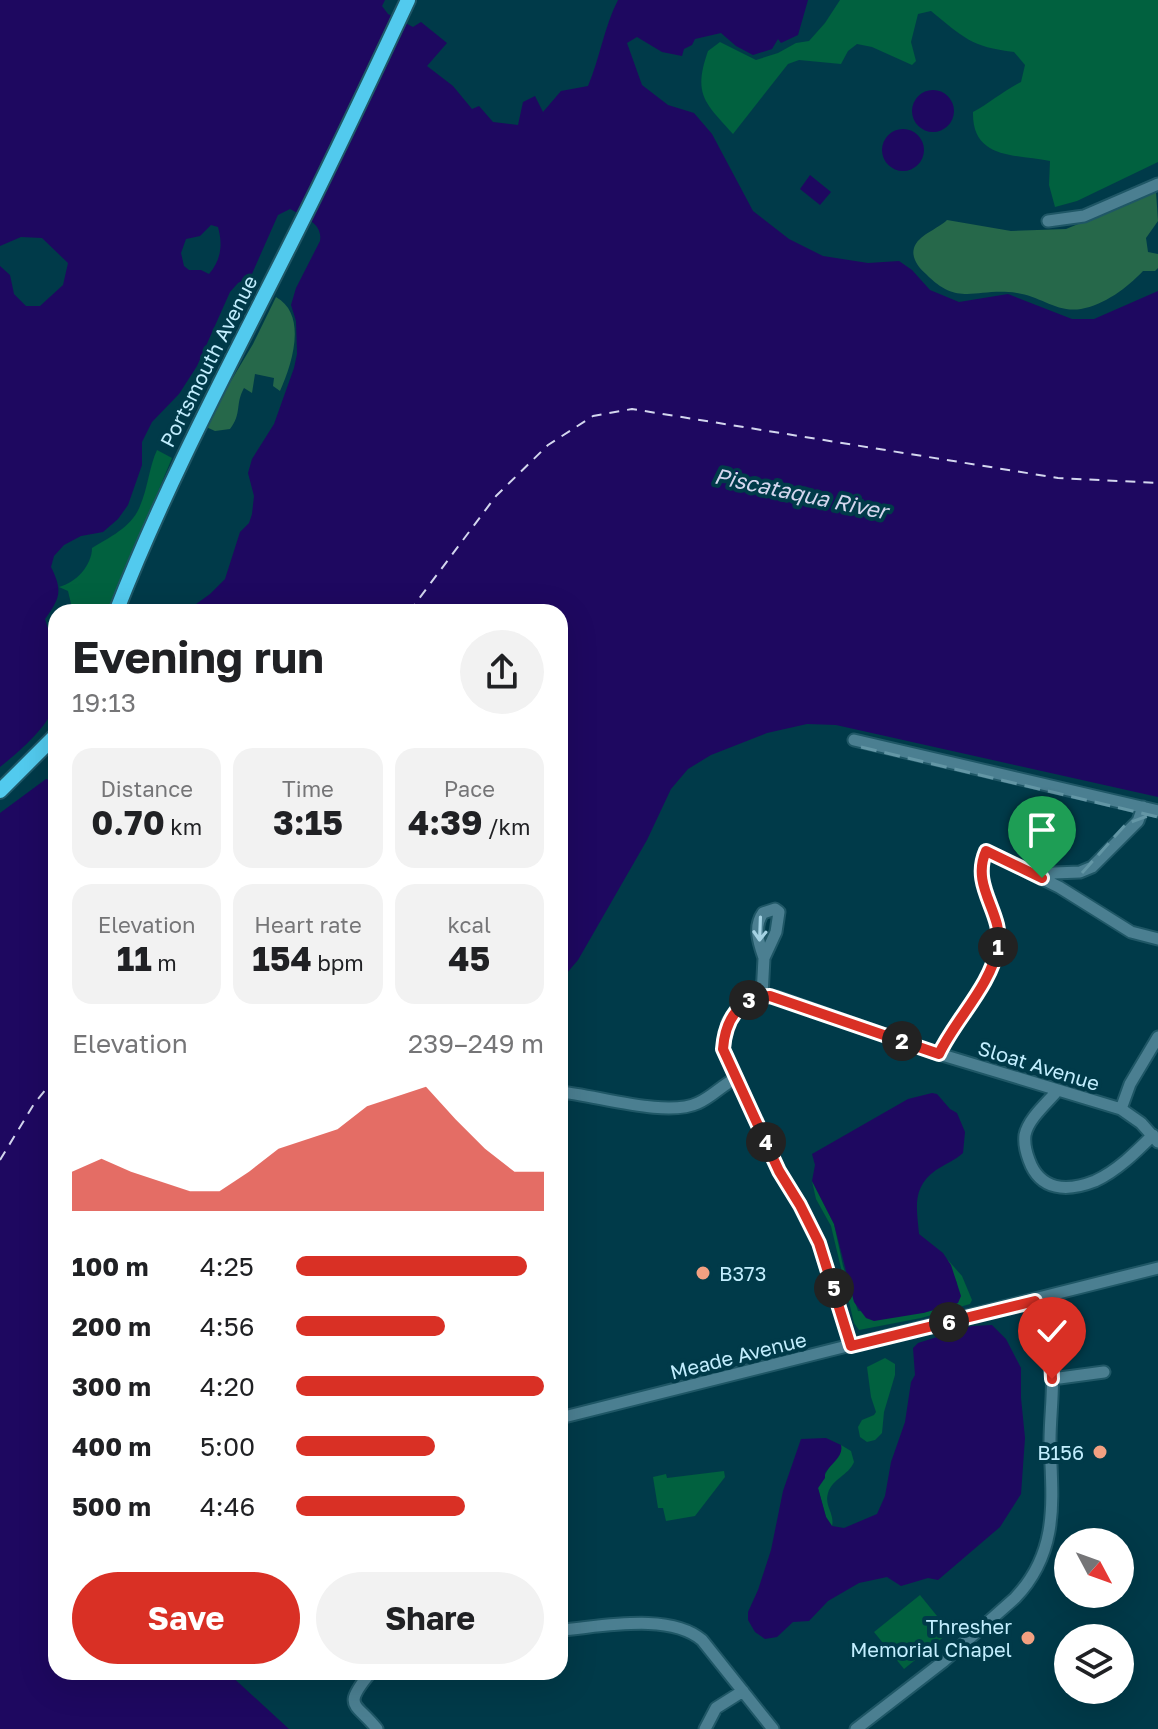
<!DOCTYPE html>
<html lang="en">
<head>
<meta charset="utf-8">
<style>
  body { margin:0; font-family:"Golos Text",sans-serif; background:#f2f2f2; color:#202124; height:100vh; display:flex; flex-direction:column; font-size:30px; white-space:nowrap }
  * { box-sizing:border-box; margin:0 }
  p { font-size:26px; color:#757577 }
  .icon { flex:none; width:44px; height:44px; fill:none; stroke:currentColor; stroke-width:2; stroke-linecap:round; stroke-linejoin:round }
  .map { position:relative; flex:1; overflow:hidden }
  .sheet { position:absolute; left:48px; top:604px; width:520px; height:1076px; display:flex; flex-direction:column; background:#fff; border-radius:24px; box-shadow:0 8px 32px #0002 }
  .sheet>* { flex:none }
  .needle { width:52px; rotate:131deg }
  .buttons { position:absolute; left:1054px; top:1528px; display:grid; gap:16px }
  .buttons a { display:grid; place-items:center; width:80px; height:80px; border-radius:50%; background:#fff; box-shadow:0 8px 32px #0002; font-size:40px }
  .pin { position:absolute; display:grid; place-items:center; width:68px; height:68px; color:#fff; margin:-82px -34px; border-radius:50% 50% 50% 0; rotate:-45deg; box-shadow:0 0 8px #0007 }
  .pin .icon { rotate:45deg }
  .km { position:absolute; width:40px; height:40px; margin:-20px; border-radius:50%; background:#222; color:#fff; font-size:22px; line-height:40px; text-align:center }
  .round { display:grid; place-items:center; flex:none; width:84px; height:84px; border-radius:42px; background:#f2f2f2 }
  .overview { display:flex; align-items:center; justify-content:space-between; height:136px; padding:0 24px }
  h1 { font-size:44px; font-weight:700; line-height:60px }
  .metrics { display:grid; grid-template-columns:repeat(3,1fr); gap:12px; height:136px; padding:8px 24px }
  .metrics div { display:grid; align-content:center; border-radius:20px; background:#f2f2f2; text-align:center }
  .metrics b { font-size:34px; font-weight:700 }
  .metrics small { font-size:22px; font-weight:400 }
  .metrics p { font-size:22px }
  .chart { height:224px; padding:16px 24px }
  .chart p { display:flex; justify-content:space-between }
  .chart svg { width:100%; height:144px; margin-top:8px; fill:#d93025; opacity:.7 }
  .primary-button { display:flex; gap:16px; margin-top:auto; padding:16px 24px }
  .primary-button a { flex:1; height:92px; border-radius:48px; background:#d93025; color:#fff; font-size:32px; font-weight:700; line-height:92px; text-align:center }
  .primary-button a+a { background:#f2f2f2; color:#202124 }
  ul { padding:0 24px; list-style:none; font-size:26px }
  li { display:grid; grid-template-columns:128px 96px 1fr; align-items:center; height:60px }
  li i { height:20px; border-radius:10px; background:#d93025 }
  .map>svg:first-child { display:block }
  .green { fill:#01613f }
  .forest { fill:#26684a }
  .water { fill:#1e0860; fill-rule:evenodd }
  .lines { fill:none; stroke-linecap:round; stroke-linejoin:round }
  .ferry { stroke:#d3d6ee; stroke-width:2; stroke-dasharray:10 8; stroke-linecap:butt }
  .minor-casing { stroke:#1f5766; stroke-width:15 }
  .major-casing { stroke:#1f5766; stroke-width:18 }
  .minor { stroke:#4b7f91; stroke-width:11 }
  .major { stroke:#52caee; stroke-width:14 }
  .rail { stroke:#6396a5; stroke-width:3; stroke-dasharray:16 8; stroke-linecap:butt }
  .oneway { stroke:#a4d2e3 }
  .route-casing { stroke:#fff; stroke-width:16 }
  .route { stroke:#d93025; stroke-width:10 }
  .poi-dot { fill:#f2a081; stroke:#003a49; stroke-width:3 }
  .labels { text-anchor:middle; dominant-baseline:central; stroke-width:8; stroke-linejoin:round; paint-order:stroke }
  .street-label { font-size:20px; fill:#c2eefe; stroke:#003a49 }
  .poi-label { font-size:20px; fill:#c2eefe; stroke:#003a49; text-anchor:end }
  .water-label { font-size:22px; font-style:italic; fill:#d3d6ee; stroke:#003a49 }
</style>
</head>
<body>
<div class="map">
<svg width="1158" height="1729" viewBox="0 0 1158 1729">
  <rect width="100%" height="100%" fill="#003a49"/>
  <path class="green" d="M 840,0 L 1158,0 L 1158,162 L 1077,201 L 1055,207 L 1049,185 L 1050,161 C 1014,154 972,159 973,112 C 990,103 1003,91 1021,82 L 1025,65 L 1014,52 C 971,47 963,37 931,11 L 918,14 L 911,42 L 916,61 L 912,65 L 872,47 L 857,44 L 848,51 L 841,64 L 799,60 L 788,64 L 733,134 C 704,102 693,94 708,51 L 720,42 L 756,60 L 778,53 L 796,43 L 809,41 L 825,23 Z
    M 157,450 L 172,458 L 108,612 L 73,612 L 68,591 L 59,587 C 76,583 92,565 92,548 C 110,537 132,527 140,506 C 148,488 149,467 157,450 Z
    M 812,1181 L 834,1224 L 843,1266 L 858,1311 L 923,1313 L 958,1303 L 957,1283 L 947,1259 L 962,1276 L 972,1300 L 970,1304 L 921,1318 L 859,1330 L 854,1323 L 831,1226 L 816,1199 Z
    M 885,1358 L 895,1364 L 895,1375 L 884,1412 L 882,1433 L 875,1440 L 867,1442 L 860,1437 L 858,1427 L 862,1420 L 874,1415 L 876,1412 L 871,1397 L 867,1367 Z
    M 841,1445 L 851,1451 L 854,1462 C 848,1476 833,1478 828,1493 C 824,1506 835,1514 832,1526 L 826,1517 L 818,1488 Z
    M 724,1471 L 725,1477 L 695,1516 L 666,1521 L 663,1508 L 658,1508 L 653,1477 L 666,1474 L 667,1478 Z
    M 920,1595 L 950,1632 L 904,1669 L 874,1632 Z"/>
  <path class="forest" d="M 1156,192 L 1158,221 L 1146,238 L 1148,252 L 1158,254 L 1158,268 L 1155,271 L 1143,271 C 1127,288 1104,305 1081,309 C 1057,313 1040,296 1017,293 C 976,287 959,308 926,274 C 919,268 911,258 914,248 C 918,235 938,229 947,220 L 1011,231 L 1066,229 Z
    M 276,297 C 308,315 292,364 280,391 L 273,386 L 274,378 L 255,374 L 252,393 L 244,388 C 235,404 242,414 230,429 L 215,431 L 204,426 L 253,344 Z"/>
  <path class="water" d="M 0,0 L 385,0 L 382,6 L 388,14 L 413,27 L 421,22 L 447,43 L 427,66 L 453,86 L 472,109 L 479,106 L 493,122 L 518,125 L 523,102 L 535,96 L 543,112 L 561,91 L 588,86 C 600,58 604,27 618,0 L 808,0 L 798,35 L 781,43 L 778,39 L 772,49 L 753,55 L 736,46 L 721,33 L 695,39 L 692,45 L 684,49 L 682,56 L 662,52 L 637,37 L 627,43 L 642,85 L 668,105 L 694,113 L 712,134 L 753,211 L 789,239 L 823,256 L 868,263 L 899,261 L 912,270 L 930,290 L 959,302 L 1008,294 L 1072,319 L 1094,319 L 1158,291 L 1158,797 L 836,725 L 807,724 L 767,733 L 711,755 L 688,769 L 671,789 L 647,840 L 578,960 L 560,981 L 560,612 L 185,612 L 210,594 L 225,579 L 240,532 L 249,523 L 252,514 L 254,496 L 248,473 L 252,459 L 274,424 L 294,368 L 297,354 L 296,321 L 291,305 L 296,288 L 320,241 C 323,223 304,217 290,209 L 278,215 L 251,276 L 238,283 L 230,292 L 197,366 L 179,394 L 152,422 L 142,442 L 142,465 L 128,505 L 118,519 L 103,532 L 81,536 L 64,545 L 54,556 L 51,567 C 63,591 60,598 45,619 L 56,654 L 56,703 C 48,727 20,751 0,767 L 0,266 L 10,275 L 14,294 L 26,306 L 40,306 L 63,285 L 68,263 L 42,238 L 21,237 L 0,246 ZM 211,225 L 218,227 C 223,245 221,260 209,274 L 201,270 L 189,270 L 184,266 L 181,253 L 186,239 L 200,236 Z
    M912 111a21 21 0 1 1 42 0a21 21 0 1 1-42 0Z
    M882 150a21 21 0 1 1 42 0a21 21 0 1 1-42 0Z
    M 810,175 L 831,192 L 820,205 L 800,189 Z
    M 46,779 L 56,782 L 56,1672 L 227,1672 L 289,1729 L 0,1729 L 0,813 Z
    M 932,1093 L 937,1094 L 950,1109 L 957,1113 L 965,1132 L 963,1153 C 954,1161 945,1164 936,1170 C 911,1188 917,1209 919,1234 L 943,1253 L 951,1265 L 961,1296 L 958,1303 L 923,1313 L 874,1321 L 866,1318 L 854,1302 L 834,1224 L 812,1181 L 815,1165 L 812,1154 L 908,1099 Z
    M 992,1325 L 1006,1339 L 1021,1368 L 1021,1398 L 1025,1438 L 1021,1494 L 1000,1527 L 938,1580 L 928,1578 L 901,1586 L 887,1577 L 859,1583 L 828,1601 L 809,1621 L 793,1622 L 777,1637 L 765,1639 L 755,1632 L 748,1620 L 748,1612 L 758,1590 L 771,1550 L 783,1491 L 801,1439 L 826,1438 L 841,1445 C 844,1456 831,1464 825,1473 L 825,1478 L 818,1488 L 826,1517 L 832,1526 L 844,1528 L 877,1514 L 885,1496 L 891,1462 L 905,1422 L 911,1382 L 915,1375 L 913,1348 L 918,1343 L 972,1326 Z"/>
  <g class="lines">
    <path class="ferry" d="M 409,612 L 496,496 L 548,445 L 593,416 L 632,409 L 1058,478 L 1158,483
      M 0,1160 L 34,1104 L 56,1077"/>
    <g class="minor-casing">
      <path id="minor" d="M 1048,221 L 1084,216 L 1158,184
        M 854,740 L 1158,811
        M 1042,878 L 1054,873 L 1080,872 L 1092,867 L 1138,821 L 1143,807
        M 762,996 L 764,958 L 776,932 L 779,912 L 775,909 L 763,913 C 753,927 759,943 764,958
        M 939,1054 C 956,1018 991,986 998,946 C 1004,913 971,885 986,851 L 1059,887 L 1131,932 L 1158,939
        M 1058,1090 C 1047,1103 1028,1119 1025,1135 C 1024,1143 1026,1152 1029,1160 C 1040,1191 1067,1192 1095,1181 C 1117,1171 1136,1152 1153,1135
        M 560,1092 C 596,1095 666,1118 698,1103 C 712,1097 722,1085 735,1079
        M 1121,1109 L 1130,1084 L 1158,1037
        M 851,1346 L 819,1243 L 800,1205 L 779,1171 L 723,1049 L 728,1022 L 738,1008 L 758,997 L 777,997 L 939,1054 L 1121,1109 L 1141,1123 L 1158,1142
        M 1052,1379 L 1104,1372
        M 560,1418 L 1158,1268
        M 560,1630 C 601,1627 669,1612 702,1640 L 773,1729
        M 371,1672 C 341,1708 356,1702 377,1729
        M 705,1729 L 716,1708 L 743,1691
        M 856,1729 L 944,1661 L 1015,1598 C 1060,1551 1052,1499 1050,1441 C 1050,1416 1054,1391 1052,1366 C 1051,1344 1041,1322 1035,1301"/>
    </g>
    <g class="major-casing">
      <path id="major" d="M 116,612 C 168,479 234,357 298,229 C 336,154 372,77 408,0
        M 0,791 L 56,735"/>
    </g>
    <use href="#minor" class="minor"/>
    <use href="#major" class="major"/>
    <path class="rail" d="M 861,747 L 1158,817
      M 1082,873 L 1126,824 L 1150,815"/>
  </g>
  <defs><path id="oneway-shaft" d="M-6 0H5M1.5-3L5.5 0L1.5 3" fill="none" stroke-width="1.6" stroke-linecap="round" stroke-linejoin="round" transform="scale(2)"/></defs>
  <use class="oneway" href="#oneway-shaft" transform="translate(760 929) rotate(92)"/>
  <g class="lines">
    <g class="route-casing">
      <path id="route" d="M 1042,878 L 986,851 C 970,887 1004,913 998,946 C 991,986 956,1018 939,1054 L 770,996 C 739,996 725,1021 723,1049 L 779,1171 L 800,1205 L 819,1243 L 851,1346 L 1035,1301 L 1051,1355 L 1052,1379"/>
    </g>
    <use href="#route" class="route"/>
  </g>
  <g class="poi-dot">
    <circle cx="703" cy="1273" r="8"/>
    <circle cx="1100" cy="1452" r="8"/>
    <circle cx="1028" cy="1638" r="8"/>
  </g>
  <g class="labels">
    <g class="street-label">
      <text transform="translate(208 361) rotate(-63)">Portsmouth Avenue</text>
      <text transform="translate(1039 1065) rotate(17)">Sloat Avenue</text>
      <text transform="translate(738 1355) rotate(-14)">Meade Avenue</text>
    </g>
    <g class="poi-label">
      <text x="719" y="1273" text-anchor="start">B373</text>
      <text x="1084" y="1452">B156</text>
      <text x="1012" y="1626">Thresher<tspan x="1012" dy="23">Memorial Chapel</tspan></text>
    </g>
    <g class="water-label">
      <text transform="translate(801 493) rotate(12)">Piscataqua River</text>
    </g>
  </g>
</svg>
<div class="buttons">
<a><svg class="needle" viewBox="-14 -14 28 28"><path d="M0-13l5 13h-10z" fill="#e53935"/><path d="M0 13l5-13h-10z" fill="#757577"/></svg></a>
<a><svg class="icon" aria-label="layers" viewBox="0 0 24 24"><path d="M12 4l9 5-9 5-9-5zM3 14l9 5 9-5"/></svg></a>
</div>
<div class="pin" style="left:1042px;top:878px;background:#1e9e55"><svg class="icon" aria-label="arrive" viewBox="0 0 24 24"><path d="M6 21V4h12l-3 4 3 4H6"/></svg></div>
<div class="pin" style="left:1052px;top:1379px;background:#d93025"><svg class="icon" aria-label="check" viewBox="0 0 24 24"><path d="M5 12l5 5 9-10"/></svg></div>
<b class="km" style="left:998px;top:947px">1</b>
<b class="km" style="left:902px;top:1041px">2</b>
<b class="km" style="left:749px;top:1000px">3</b>
<b class="km" style="left:766px;top:1142px">4</b>
<b class="km" style="left:834px;top:1288px">5</b>
<b class="km" style="left:949px;top:1322px">6</b>
<section class="sheet">
<div class="overview"><div><h1>Evening run</h1><p>19:13</p></div><a class="round"><svg class="icon" aria-label="share" viewBox="0 0 24 24"><path d="M12 15V3M7 8l5-5 5 5M5 13v7h14v-7"/></svg></a></div>
<div class="metrics">
<div><p>Distance</p><b>0.70<small> km</small></b></div>
<div><p>Time</p><b>3:15</b></div>
<div><p>Pace</p><b>4:39<small> /km</small></b></div>
</div>
<div class="metrics">
<div><p>Elevation</p><b>11<small> m</small></b></div>
<div><p>Heart rate</p><b>154<small> bpm</small></b></div>
<div><p>kcal</p><b>45</b></div>
</div>
<div class="chart"><p><span>Elevation</span>239–249 m</p>
<svg viewBox="0 0 160 44" preserveAspectRatio="none"><path d="M0 44V32L10 28L20 32L30 35L40 38L50 38L60 32L70 25L80 22L90 19L100 12L110 9L120 6L130 16L140 25L150 32L160 32V44z"/></svg>
</div>
<ul>
<li><b>100 m</b>4:25<i style="width:93%"></i></li>
<li><b>200 m</b>4:56<i style="width:60%"></i></li>
<li><b>300 m</b>4:20<i style="width:100%"></i></li>
<li><b>400 m</b>5:00<i style="width:56%"></i></li>
<li><b>500 m</b>4:46<i style="width:68%"></i></li>
</ul>
<div class="primary-button"><a>Save</a><a>Share</a></div>
</section>
</div>
</body>
</html>
